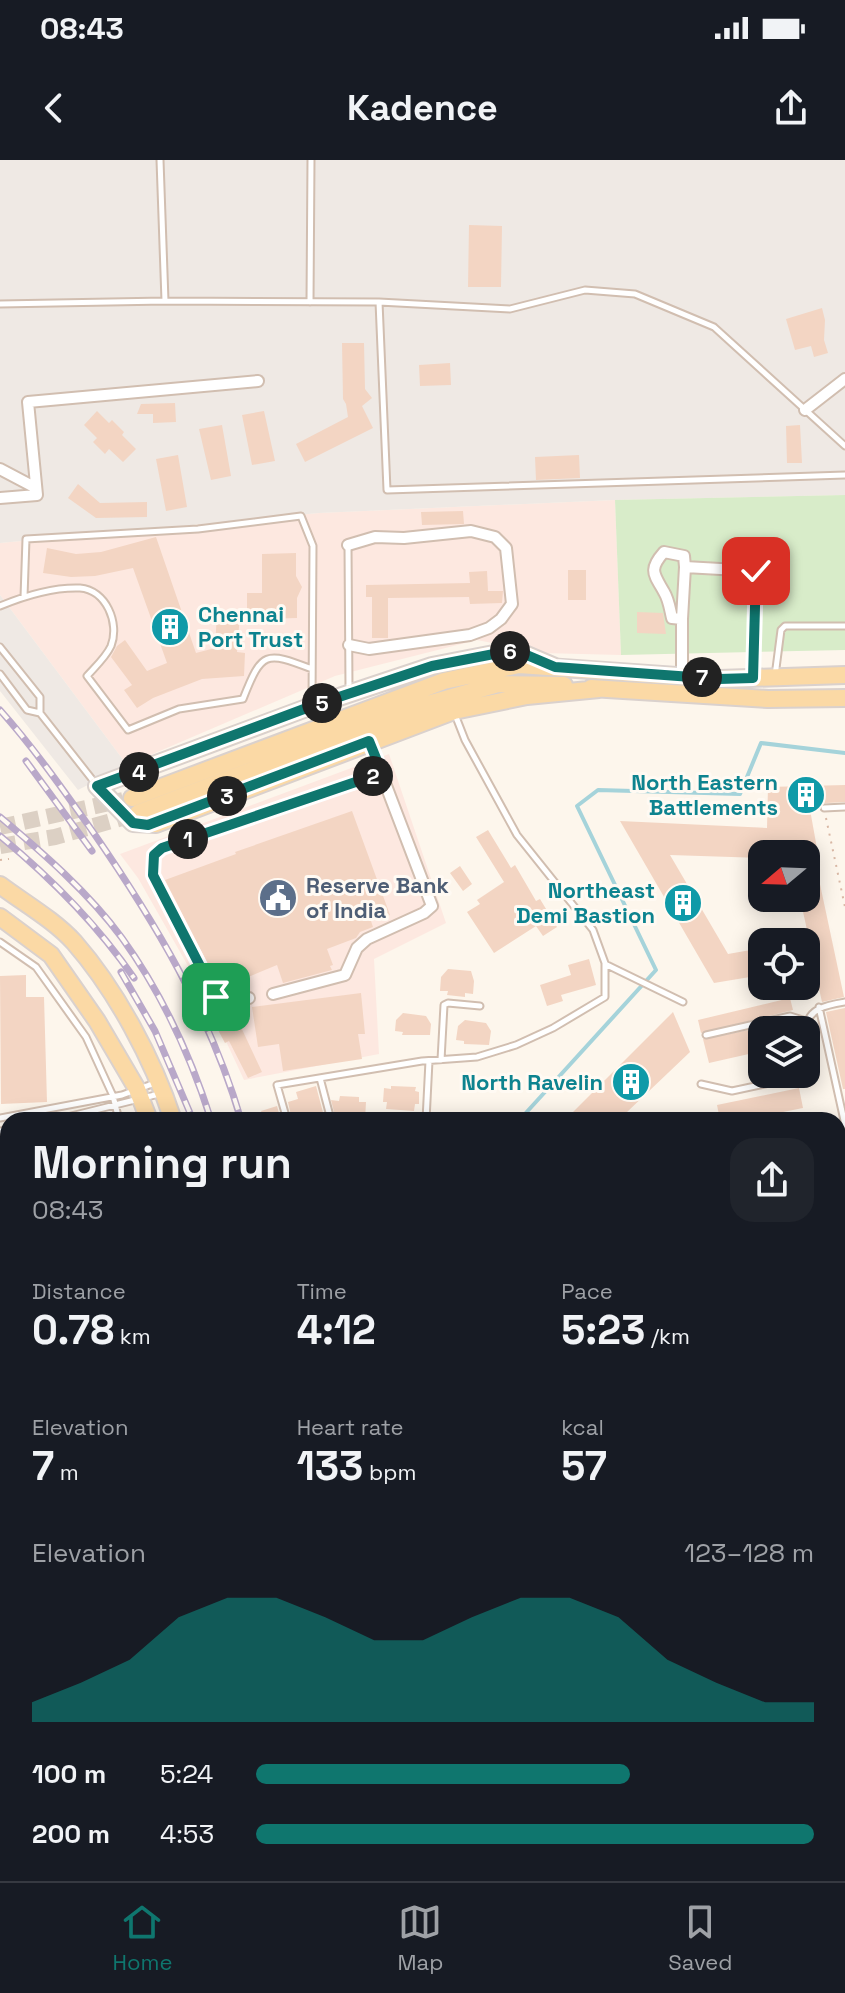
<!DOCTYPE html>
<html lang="en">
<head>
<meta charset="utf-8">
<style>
  body { margin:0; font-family:"Space Grotesk",sans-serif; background:#20242c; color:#f1f3f6; height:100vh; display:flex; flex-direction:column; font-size:30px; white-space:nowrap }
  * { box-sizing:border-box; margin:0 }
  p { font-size:26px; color:#9ea1a6 }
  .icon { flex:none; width:44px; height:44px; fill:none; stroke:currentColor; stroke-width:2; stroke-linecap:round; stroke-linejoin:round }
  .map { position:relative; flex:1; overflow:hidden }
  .side { position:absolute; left:0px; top:952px; width:846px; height:770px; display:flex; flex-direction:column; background:#171b24; border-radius:24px 24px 0 0; box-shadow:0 4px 20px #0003 }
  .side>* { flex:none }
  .needle { width:52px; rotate:251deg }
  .controls { position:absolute; left:748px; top:680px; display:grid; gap:16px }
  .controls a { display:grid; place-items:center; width:72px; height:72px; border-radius:16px; background:#171b24; box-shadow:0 4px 20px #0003; font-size:40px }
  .pin { position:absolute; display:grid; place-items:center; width:68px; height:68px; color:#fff; margin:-34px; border-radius:16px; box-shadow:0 4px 12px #0006 }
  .km { position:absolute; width:40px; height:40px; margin:-20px; border-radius:50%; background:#222; color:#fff; font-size:22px; line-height:40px; text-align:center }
  .round { display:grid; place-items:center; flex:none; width:84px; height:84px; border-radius:24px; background:#20242c }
  .summary { display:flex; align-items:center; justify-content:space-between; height:136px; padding:0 32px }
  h1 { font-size:44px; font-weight:600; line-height:60px }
  .metrics { display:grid; grid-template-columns:repeat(3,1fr); gap:12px; height:136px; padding:8px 32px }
  .metrics div { display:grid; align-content:center }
  .metrics b { font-size:40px; font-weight:600 }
  .metrics small { font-size:22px; font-weight:400 }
  .metrics p { font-size:22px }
  .chart { height:224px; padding:16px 32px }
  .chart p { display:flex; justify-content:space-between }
  .chart svg { width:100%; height:144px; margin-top:8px; fill:#0f766e; opacity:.7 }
  ul { padding:0 32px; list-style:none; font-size:26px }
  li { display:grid; grid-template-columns:128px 96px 1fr; align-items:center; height:60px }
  li i { height:20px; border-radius:10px; background:#0f766e }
  .status { display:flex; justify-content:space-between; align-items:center; height:56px; padding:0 40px; background:#171b24; direction:ltr }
  .status svg { height:22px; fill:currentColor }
  header { display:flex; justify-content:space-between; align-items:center; height:104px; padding:0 32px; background:#171b24; font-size:36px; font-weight:600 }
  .dock { display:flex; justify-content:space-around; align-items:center; height:112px; border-top:2px solid #363941; background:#171b24; font-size:22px; color:#9ea1a6 }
  .dock a { display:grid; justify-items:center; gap:4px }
  .dock .active { color:#0f766e }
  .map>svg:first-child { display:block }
  .commercial { fill:#fde8e0 }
  .industrial { fill:#efe9e4 }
  .green { fill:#d8ecc9 }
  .water { fill:#bfe3e8; stroke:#a5d3da; stroke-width:2 }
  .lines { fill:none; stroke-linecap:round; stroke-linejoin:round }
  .stream { stroke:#a5d3da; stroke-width:4 }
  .building { fill:#f3d5c3 }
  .primary-tunnel { stroke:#dcd0c4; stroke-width:16; stroke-dasharray:16 8; stroke-linecap:butt }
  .lane-casing { stroke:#d1beb0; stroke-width:9 }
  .street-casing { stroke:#d1beb0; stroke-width:14 }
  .secondary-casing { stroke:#d6c0b0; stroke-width:18 }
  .primary-casing { stroke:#dad1cd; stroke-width:20 }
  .path { stroke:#d9b8a5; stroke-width:2; stroke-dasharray:2 6; stroke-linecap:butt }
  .lane { stroke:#fff; stroke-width:5 }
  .street { stroke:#fff; stroke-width:10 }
  .secondary { stroke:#fff; stroke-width:14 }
  .primary { stroke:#fbd9a5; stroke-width:16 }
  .rail-casing { stroke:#b9a8c9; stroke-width:7 }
  .rail { stroke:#fffaf3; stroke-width:4; stroke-dasharray:12; stroke-linecap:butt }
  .path-bridge { stroke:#d9b8a5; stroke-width:2; stroke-dasharray:2 6; stroke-linecap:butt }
  .route-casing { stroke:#fff; stroke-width:16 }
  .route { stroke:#0f766e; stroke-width:10 }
  .labels { text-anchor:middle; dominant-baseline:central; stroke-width:6; stroke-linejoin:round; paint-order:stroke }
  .culture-label { font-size:22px; font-weight:bold; fill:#0d838f; stroke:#fffaf3; text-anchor:end }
  .service-label { font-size:22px; font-weight:bold; fill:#4e5e75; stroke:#fffaf3; text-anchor:start }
</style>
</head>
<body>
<div class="status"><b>08:43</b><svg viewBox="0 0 49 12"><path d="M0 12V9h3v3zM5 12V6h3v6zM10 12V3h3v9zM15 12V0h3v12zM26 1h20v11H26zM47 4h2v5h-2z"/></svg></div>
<header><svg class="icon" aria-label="back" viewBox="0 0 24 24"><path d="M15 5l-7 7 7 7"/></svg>Kadence<svg class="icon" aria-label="share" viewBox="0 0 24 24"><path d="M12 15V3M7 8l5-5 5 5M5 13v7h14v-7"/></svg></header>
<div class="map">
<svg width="845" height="1721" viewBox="0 0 845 1721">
  <rect width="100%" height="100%" fill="#fdf6ec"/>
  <path class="commercial" d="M 615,340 L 621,495 L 542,493 L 477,480 L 335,516 L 127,605 L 0,435 L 0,383 L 319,353 Z
    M 389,594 L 446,763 L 374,799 L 379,894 L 244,920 L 204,834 L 138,718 L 120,694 Z
    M 8,1670 L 8,1714 L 110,1714 L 111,1721 L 0,1721 L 0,1671 Z
    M 125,1714 L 215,1714 L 216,1721 L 126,1721 Z"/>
  <path class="industrial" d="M 0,0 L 845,0 L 845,335 L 615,340 L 319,353 L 0,383 Z
    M 0,435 L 127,605 L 78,630 L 0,531 Z"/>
  <path class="green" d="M 845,335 L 845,490 L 621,495 L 615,340 Z"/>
  <path class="water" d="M 838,1273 L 845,1274 L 845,1319 L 838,1317 Z"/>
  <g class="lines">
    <path class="stream" d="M 525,960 L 524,955 L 656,810 L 577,646 L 598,630 L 740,634 L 761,583 L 845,593"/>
  </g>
  <path class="building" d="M 469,65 L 502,66 L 501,127 L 468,127 Z
    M 822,148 L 825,160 L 824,180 L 828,193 L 814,197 L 811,186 L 795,190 L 786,159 Z
    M 342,183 L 364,183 L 365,229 L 372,238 L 362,246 L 373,268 L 305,302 L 296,284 L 348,257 L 346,244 L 343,239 Z
    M 450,203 L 451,225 L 420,226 L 419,205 Z
    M 175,243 L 176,262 L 153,263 L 153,254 L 137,254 L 141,244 Z
    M 97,251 L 109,263 L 112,260 L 124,272 L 122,275 L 136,289 L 123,302 L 109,289 L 105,294 L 93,282 L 97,278 L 84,265 Z
    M 264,251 L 275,301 L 252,305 L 242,255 Z
    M 222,265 L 231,316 L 211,320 L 199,269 Z
    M 800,265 L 802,303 L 787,303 L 786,266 Z
    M 178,295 L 187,347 L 166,351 L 156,299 Z
    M 579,295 L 580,318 L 536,320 L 535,297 Z
    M 78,324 L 100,343 L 147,342 L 147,357 L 96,358 L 68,338 Z
    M 463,351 L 464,364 L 422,365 L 421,352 Z
    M 156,377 L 196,493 L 215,488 L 217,453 L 240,454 L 237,492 L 245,493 L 244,516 L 202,519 L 153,538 L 137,548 L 124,530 L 132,525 L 111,497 L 117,486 L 125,480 L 147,511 L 167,503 L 133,408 L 95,416 L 71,417 L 43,413 L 47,388 L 76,394 L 101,392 Z
    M 296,393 L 296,416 L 302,427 L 297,438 L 297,458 L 262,459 L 262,453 L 247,453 L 247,433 L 262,433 L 262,394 Z
    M 568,410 L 586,410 L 586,440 L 568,440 Z
    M 487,411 L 488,431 L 503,431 L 502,443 L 470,444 L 469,437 L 388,438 L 388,478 L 372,478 L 372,437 L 366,437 L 366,425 L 470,423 L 469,412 Z
    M 637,452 L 663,453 L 666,474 L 637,473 Z
    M 845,625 L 845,642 L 809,644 L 818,694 L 814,696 L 844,837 L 822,842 L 814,806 L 806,807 L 806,780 L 809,779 L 800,738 L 806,738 L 806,694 L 762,694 L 762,698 L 670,695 L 728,794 L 762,788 L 762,815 L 714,823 L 620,661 L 767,668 L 768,627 Z
    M 352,651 L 390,755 L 371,761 L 373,767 L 360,772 L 356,778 L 327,789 L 333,805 L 330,806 L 332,810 L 283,823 L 277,805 L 236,822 L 235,819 L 223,823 L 221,818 L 215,818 L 165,720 L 236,694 L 235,692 Z
    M 488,670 L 511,708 L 515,705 L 536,741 L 540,739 L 557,767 L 543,776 L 536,766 L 494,793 L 467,752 L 480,744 L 477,740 L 504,722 L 476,677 Z
    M 460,706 L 472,724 L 463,731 L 450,713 Z
    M 589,799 L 596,825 L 561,835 L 563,841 L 547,846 L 540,825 L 571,815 L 568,805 Z
    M 448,809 L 471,811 L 474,821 L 473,834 L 465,833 L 465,837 L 447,835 L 448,831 L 440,831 L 441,817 Z
    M 26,815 L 26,837 L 44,837 L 47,942 L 1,944 L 0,816 Z
    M 361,833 L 365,874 L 358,874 L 362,899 L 283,911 L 279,884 L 258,887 L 252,847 Z
    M 790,838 L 793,850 L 701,873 L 698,860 Z
    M 845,848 L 845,929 L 843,929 L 826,852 Z
    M 233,850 L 262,912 L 248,918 L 229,881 L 225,883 L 209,853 Z
    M 673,852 L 690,892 L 626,953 L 643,960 L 565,960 Z
    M 403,853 L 426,856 L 431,864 L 430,875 L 402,875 L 403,872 L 395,871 L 396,860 Z
    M 465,860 L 486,863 L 491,871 L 489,885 L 464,884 L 464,881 L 456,880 L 458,866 Z
    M 789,862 L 790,870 L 762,870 L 762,891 L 709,903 L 703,879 Z
    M 316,926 L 325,960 L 292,960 L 288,942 L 298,939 L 296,932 Z
    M 391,926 L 416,927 L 415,931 L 419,932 L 419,944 L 415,944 L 414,951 L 386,949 L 387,942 L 383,942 L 384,928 L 391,929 Z
    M 799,928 L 803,948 L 743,960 L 720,960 L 717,945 Z
    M 340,936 L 359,937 L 359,942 L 366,942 L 365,960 L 336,960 L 331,940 L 339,941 Z
    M 277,946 L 281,960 L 264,960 L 261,951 Z"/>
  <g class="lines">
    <path class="primary-tunnel" d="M 0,667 L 123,640
      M 0,686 L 55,677 L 136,654"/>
    <g class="lane-casing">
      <path id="lane" d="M 160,0 L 165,141
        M 310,142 L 311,0
        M 379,142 L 510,149 L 585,130 L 635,134 L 714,167 L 845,286
        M 0,144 L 165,141 L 379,142 L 387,330 L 845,315
        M 348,386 L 349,528
        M 24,437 L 26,379 L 198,369 L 301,356 L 313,386 L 312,541
        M 0,446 C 24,436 53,427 80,428 C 106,430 120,463 111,486 C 106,497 95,507 87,516 L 128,570 L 179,549 L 243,539 C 262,491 265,491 312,509
        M 0,487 L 40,537 L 40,553
        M 0,514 L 27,550 L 40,553 L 95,623
        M 775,516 L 781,470 L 785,466 L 845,466
        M 824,648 L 845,647
        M 0,782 L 36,807 L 86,877 L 113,936 L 119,960
        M 605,804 L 683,842
        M 819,847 L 845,965
        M 806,870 C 807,848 827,845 845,842
        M 706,875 L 790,856 L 806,861
        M 441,900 L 444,845 L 448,843 L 480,846
        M 320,918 L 331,960
        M 701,924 L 732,931 L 797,917 L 797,914
        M 0,958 L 122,935 L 155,923
        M 55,960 L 159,934
        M 287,960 L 277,925 L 422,901 L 477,897 L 516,885 L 553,868 L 605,837 L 605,803 L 593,770 L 517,675 L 465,580 L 454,552
        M 426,960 L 429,901
        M 0,971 L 8,970
        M 0,1155 L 8,1154
        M 0,1204 L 8,1193
        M 0,1235 L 8,1276
        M 0,1324 L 8,1323
        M 838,1550 L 845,1559
        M 119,1714 L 120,1721
        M 228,1714 L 228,1721
        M 309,1714 L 310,1721
        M 737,1714 L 758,1721"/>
    </g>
    <g class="street-casing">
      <path id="street" d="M 805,250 L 845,219
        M 0,309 L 36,328
        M 0,338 L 37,335 L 28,242 L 258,221
        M 348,385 L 375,377 L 404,378 L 471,371 L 495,377 L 506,388 L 512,444 L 501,459 L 489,468 L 470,475 L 369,489 L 349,485
        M 682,459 L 685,407
        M 682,516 L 682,459 L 672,458 C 670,450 669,440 664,432 C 654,414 648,410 664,392 L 684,396 L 685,407 L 756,411 L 753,518
        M 273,834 L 345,815 L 357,788 L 367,779 L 424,753 L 432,746 L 369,581
        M 249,838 L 216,837 L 153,715 L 154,695 L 162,688 L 382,613"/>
    </g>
    <g class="secondary-casing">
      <path id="secondary" d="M 0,1624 L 8,1623
        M 0,1656 L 8,1656
        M 381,1714 L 381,1721"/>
    </g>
    <g class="primary-casing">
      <path id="primary" d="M 555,507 L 515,490 L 432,506 L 312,546 L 97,626 L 133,663 L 156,664 L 454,551 L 527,536 L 599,529
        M 591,528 L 768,539 L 845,538
        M 132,638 L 444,521 L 519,505 L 719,519 L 845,515
        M 138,653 L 428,544 L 498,524 L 564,525
        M 0,725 C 24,743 54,760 74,782 C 116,830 153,899 173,960
        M 0,757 L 51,795 L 97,861 L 137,929 L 149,960
        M 415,1714 L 423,1721
        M 449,1714 L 458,1721"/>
    </g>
    <path class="path" d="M 826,658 L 845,747
      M 0,700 L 9,699"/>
    <use href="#lane" class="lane"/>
    <use href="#street" class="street"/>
    <use href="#secondary" class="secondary"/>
    <use href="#primary" class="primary"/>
    <g class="rail-casing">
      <path id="rail" d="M 0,550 C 34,588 64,631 93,672 C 155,762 210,854 241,960
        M 26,601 L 92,691
        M 0,657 C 43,693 89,733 122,778 C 161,832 191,897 211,960
        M 0,676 C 51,718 96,763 134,818
        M 121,812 L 155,871 L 193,960
        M 492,1714 L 501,1721
        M 539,1714 L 552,1721
        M 608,1714 L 622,1721
        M 631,1714 L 649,1721"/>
    </g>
    <use href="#rail" class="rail"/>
    <path class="path-bridge" d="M 640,1721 L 642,1714"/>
  </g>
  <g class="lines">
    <g class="route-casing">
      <path id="route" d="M 216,837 L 153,715 L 154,695 L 162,688 L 382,613 L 369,581 L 148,665 L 133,663 L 97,626 L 312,546 L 432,506 L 515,490 L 555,507 L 719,519 L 753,518 L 756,411"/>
    </g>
    <use href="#route" class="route"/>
  </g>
  <defs>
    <g id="building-disc" transform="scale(2)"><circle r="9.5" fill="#0f9aa8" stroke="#fffaf3"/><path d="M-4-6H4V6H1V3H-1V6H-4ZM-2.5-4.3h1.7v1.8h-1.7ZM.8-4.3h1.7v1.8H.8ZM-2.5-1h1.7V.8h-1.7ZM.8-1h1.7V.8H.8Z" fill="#fff"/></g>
    <g id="civic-disc" transform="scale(2)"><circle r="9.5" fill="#5c6f8a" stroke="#fffaf3"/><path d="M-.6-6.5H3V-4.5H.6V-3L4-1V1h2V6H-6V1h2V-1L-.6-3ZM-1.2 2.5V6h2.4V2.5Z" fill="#fff"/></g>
  </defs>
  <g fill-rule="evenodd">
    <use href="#building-disc" x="170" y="467"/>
    <use href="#building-disc" x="806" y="635"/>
    <use href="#civic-disc" x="278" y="738"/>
    <use href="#building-disc" x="683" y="743"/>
    <use href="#building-disc" x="631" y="922"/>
  </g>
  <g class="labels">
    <g class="culture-label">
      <text x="198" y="454" text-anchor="start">Chennai<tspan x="198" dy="25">Port Trust</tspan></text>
      <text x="778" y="622">North Eastern<tspan x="778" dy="25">Battlements</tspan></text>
      <text x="655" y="730">Northeast<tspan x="655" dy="25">Demi Bastion</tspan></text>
      <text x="603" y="922">North Ravelin</text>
    </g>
    <g class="service-label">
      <text x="306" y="725">Reserve Bank<tspan x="306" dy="25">of India</tspan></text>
    </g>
  </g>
</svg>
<div class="controls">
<a><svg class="needle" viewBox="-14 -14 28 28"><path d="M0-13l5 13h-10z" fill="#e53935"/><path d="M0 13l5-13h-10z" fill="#9ea1a6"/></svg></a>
<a><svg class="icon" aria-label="locate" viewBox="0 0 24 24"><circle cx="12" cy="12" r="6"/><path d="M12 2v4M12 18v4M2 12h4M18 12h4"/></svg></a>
<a><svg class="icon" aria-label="layers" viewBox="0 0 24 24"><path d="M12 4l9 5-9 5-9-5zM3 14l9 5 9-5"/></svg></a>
</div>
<div class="pin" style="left:216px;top:837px;background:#1e9e55"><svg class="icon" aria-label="arrive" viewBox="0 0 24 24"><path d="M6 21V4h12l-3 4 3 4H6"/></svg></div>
<div class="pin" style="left:756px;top:411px;background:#d93025"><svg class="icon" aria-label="check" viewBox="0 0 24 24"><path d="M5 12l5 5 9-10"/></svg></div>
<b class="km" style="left:188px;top:679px">1</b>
<b class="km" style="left:373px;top:616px">2</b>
<b class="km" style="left:227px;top:636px">3</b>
<b class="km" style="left:139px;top:612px">4</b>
<b class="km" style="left:322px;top:543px">5</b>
<b class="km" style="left:510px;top:491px">6</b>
<b class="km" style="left:702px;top:517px">7</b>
<section class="side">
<div class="summary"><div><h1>Morning run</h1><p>08:43</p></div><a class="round"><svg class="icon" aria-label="share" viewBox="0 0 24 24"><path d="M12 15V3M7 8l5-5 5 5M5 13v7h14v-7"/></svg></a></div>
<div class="metrics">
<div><p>Distance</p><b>0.78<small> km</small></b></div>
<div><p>Time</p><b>4:12</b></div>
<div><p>Pace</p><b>5:23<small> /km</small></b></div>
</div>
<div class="metrics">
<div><p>Elevation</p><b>7<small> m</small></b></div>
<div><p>Heart rate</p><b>133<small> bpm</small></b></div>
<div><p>kcal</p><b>57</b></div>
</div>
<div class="chart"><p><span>Elevation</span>123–128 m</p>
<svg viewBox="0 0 160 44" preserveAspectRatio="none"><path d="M0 44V38L10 32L20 25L30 12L40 6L50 6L60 12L70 19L80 19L90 12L100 6L110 6L120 12L130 25L140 32L150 38L160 38V44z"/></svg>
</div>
<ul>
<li><b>100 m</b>5:24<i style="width:67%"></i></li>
<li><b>200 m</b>4:53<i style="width:100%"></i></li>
</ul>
</section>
</div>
<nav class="dock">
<a class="active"><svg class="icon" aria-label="home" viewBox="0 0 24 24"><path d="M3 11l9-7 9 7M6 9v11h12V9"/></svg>Home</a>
<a><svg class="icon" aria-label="map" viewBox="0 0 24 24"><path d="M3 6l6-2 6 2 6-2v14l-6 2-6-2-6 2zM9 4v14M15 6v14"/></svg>Map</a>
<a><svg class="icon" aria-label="saved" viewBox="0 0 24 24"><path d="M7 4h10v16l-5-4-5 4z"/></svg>Saved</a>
</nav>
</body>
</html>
